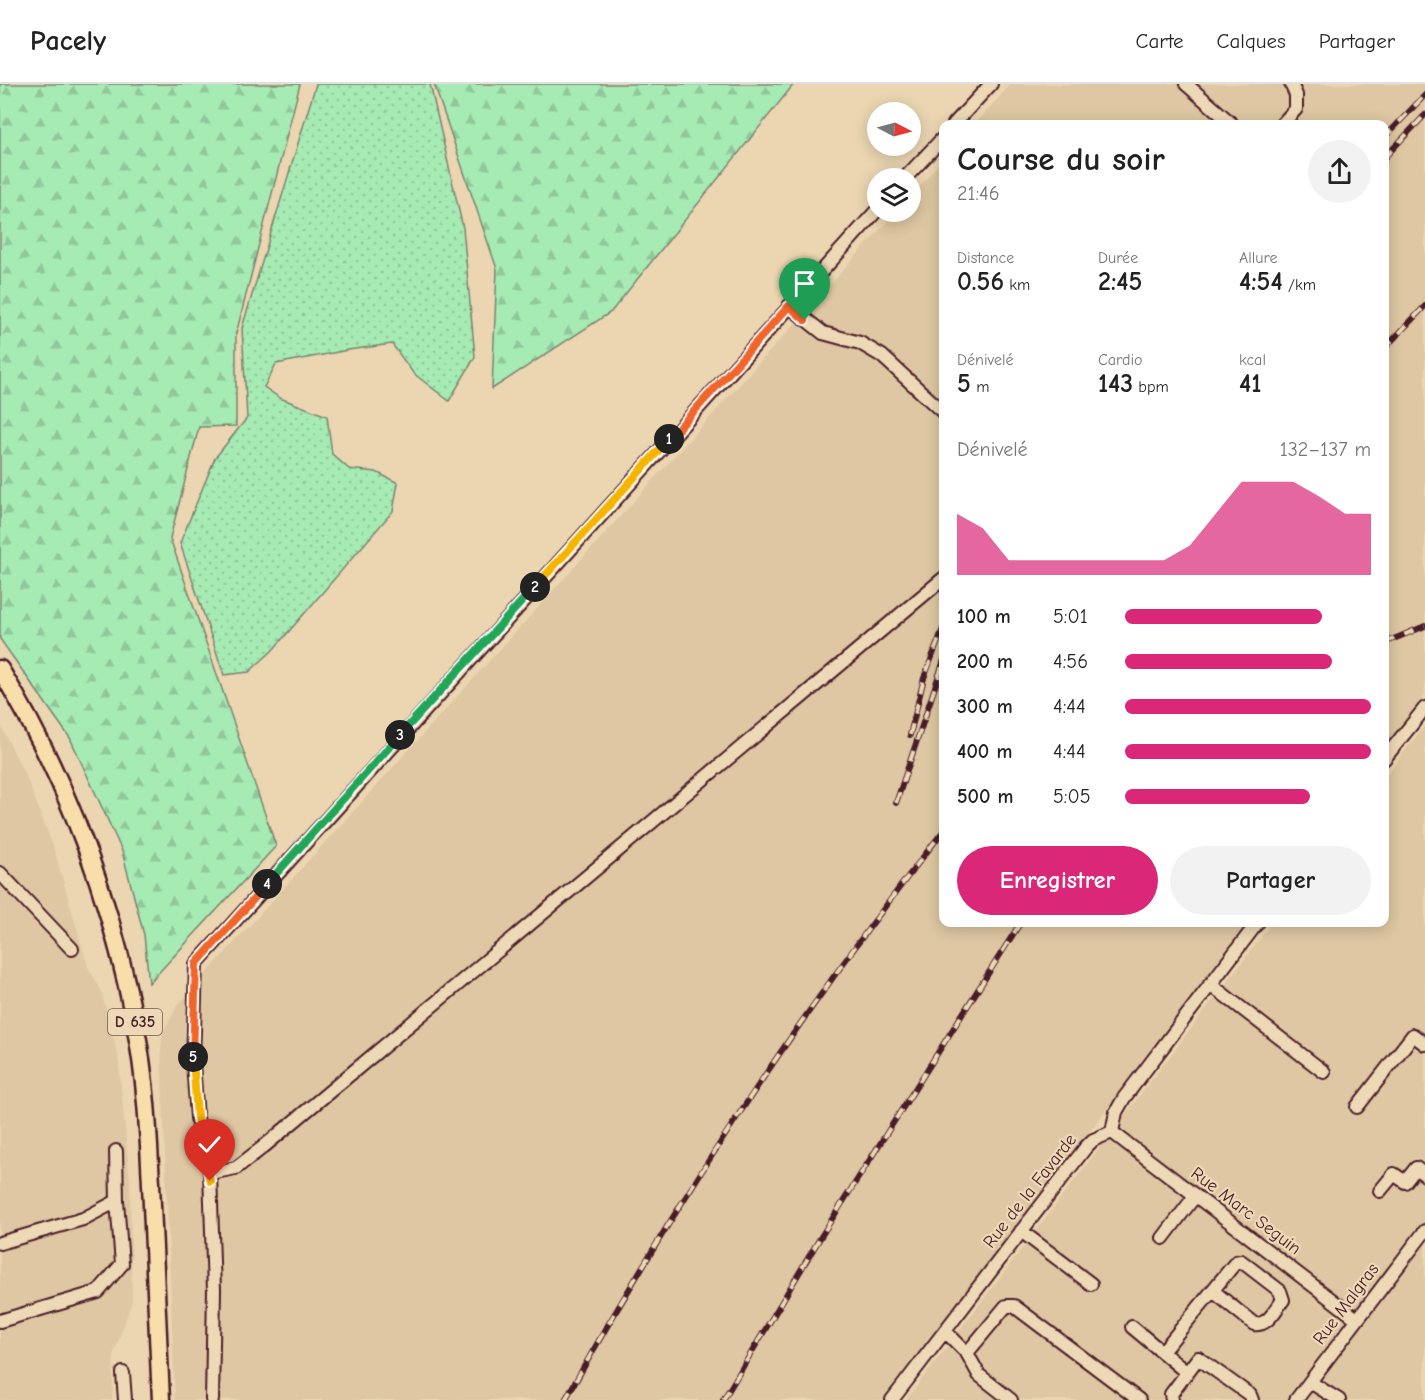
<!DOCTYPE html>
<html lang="fr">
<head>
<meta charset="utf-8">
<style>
  body { margin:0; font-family:"Comic Neue",sans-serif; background:#f2f2f2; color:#222; height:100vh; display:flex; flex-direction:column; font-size:22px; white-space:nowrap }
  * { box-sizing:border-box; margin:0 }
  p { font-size:20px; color:#767676 }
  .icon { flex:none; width:33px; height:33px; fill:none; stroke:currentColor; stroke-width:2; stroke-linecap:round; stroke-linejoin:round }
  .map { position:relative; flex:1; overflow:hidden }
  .details { position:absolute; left:939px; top:36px; width:450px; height:807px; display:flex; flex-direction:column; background:#fff; border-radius:12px; box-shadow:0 3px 15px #0003 }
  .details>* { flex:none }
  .needle { width:39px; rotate:96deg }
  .controls { position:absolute; left:867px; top:18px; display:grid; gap:12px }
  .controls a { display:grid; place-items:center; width:54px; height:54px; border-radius:50%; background:#fff; box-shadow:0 3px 15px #0003; font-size:30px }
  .pin { position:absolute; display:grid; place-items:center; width:51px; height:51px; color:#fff; margin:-62px -26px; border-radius:50% 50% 50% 0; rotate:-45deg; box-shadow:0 0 6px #0007 }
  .pin .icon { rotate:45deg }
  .km { position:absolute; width:30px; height:30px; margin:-15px; border-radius:50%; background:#222; color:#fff; font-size:16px; line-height:30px; text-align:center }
  .round { display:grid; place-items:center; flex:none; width:63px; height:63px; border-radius:32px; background:#f2f2f2 }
  .head { display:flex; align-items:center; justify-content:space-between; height:102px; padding:0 18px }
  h1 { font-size:33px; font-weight:600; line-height:45px }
  .metrics { display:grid; grid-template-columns:repeat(3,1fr); gap:9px; height:102px; padding:6px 18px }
  .metrics div { display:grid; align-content:center }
  .metrics b { font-size:26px; font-weight:600 }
  .metrics small { font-size:16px; font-weight:400 }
  .metrics p { font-size:16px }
  .chart { height:168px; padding:12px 18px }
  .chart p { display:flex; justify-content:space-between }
  .chart svg { width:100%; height:108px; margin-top:6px; fill:#db2777; opacity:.7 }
  .action { display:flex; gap:12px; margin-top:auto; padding:12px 18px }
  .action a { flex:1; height:69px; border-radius:36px; background:#db2777; color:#fff; font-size:24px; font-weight:600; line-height:69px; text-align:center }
  .action a+a { background:#f2f2f2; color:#222 }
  ul { padding:0 18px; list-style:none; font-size:20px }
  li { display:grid; grid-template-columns:96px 72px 1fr; align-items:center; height:45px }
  li i { height:15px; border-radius:8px; background:#db2777 }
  header { display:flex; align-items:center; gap:36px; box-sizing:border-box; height:84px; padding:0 30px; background:#fff; border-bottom:2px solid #e0e0e0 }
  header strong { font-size:28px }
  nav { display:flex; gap:33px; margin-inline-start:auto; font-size:21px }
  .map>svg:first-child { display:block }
  .built { fill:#dec7a2 }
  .grass { fill:url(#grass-dots); stroke:#788470; stroke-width:1.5 }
  .forest { fill:url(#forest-firs); stroke:#788470; stroke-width:1.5 }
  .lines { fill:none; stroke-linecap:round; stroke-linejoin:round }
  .minor-casing { stroke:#4a1f2b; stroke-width:16 }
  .major-casing { stroke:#4a1f2b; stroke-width:21 }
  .minor { stroke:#eed9b7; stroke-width:12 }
  .major { stroke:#f8deab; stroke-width:16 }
  .rail-casing { stroke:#4a1f2b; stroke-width:6 }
  .rail { stroke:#eed9b7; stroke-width:4; stroke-dasharray:11; stroke-linecap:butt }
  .split-1-casing { stroke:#fff; stroke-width:12 }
  .split-2-casing { stroke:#fff; stroke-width:12 }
  .split-3-casing { stroke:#fff; stroke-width:12 }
  .split-4-casing { stroke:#fff; stroke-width:12 }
  .split-5-casing { stroke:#fff; stroke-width:12 }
  .split-6-casing { stroke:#fff; stroke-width:12 }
  .split-1 { stroke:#f0652b; stroke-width:8 }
  .split-2 { stroke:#f5b400; stroke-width:8 }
  .split-3 { stroke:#22a559; stroke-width:8 }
  .split-4 { stroke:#22a559; stroke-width:8 }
  .split-5 { stroke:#f0652b; stroke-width:8 }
  .split-6 { stroke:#f5b400; stroke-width:8 }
  .labels { text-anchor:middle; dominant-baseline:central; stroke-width:4.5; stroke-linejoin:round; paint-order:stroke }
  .shield { fill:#eed9b7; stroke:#7b5755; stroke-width:1.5 }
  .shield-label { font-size:16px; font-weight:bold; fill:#4a1f2b }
  .street-label { font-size:18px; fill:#4a1f2b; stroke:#eed9b7 }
</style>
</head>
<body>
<header>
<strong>Pacely</strong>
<nav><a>Carte</a><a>Calques</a><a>Partager</a></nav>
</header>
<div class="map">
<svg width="1425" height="1316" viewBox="0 0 1425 1316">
  <defs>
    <pattern id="grass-dots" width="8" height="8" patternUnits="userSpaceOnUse" patternTransform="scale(1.5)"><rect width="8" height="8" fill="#a6eab4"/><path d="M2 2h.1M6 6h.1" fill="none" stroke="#90c89b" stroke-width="1.8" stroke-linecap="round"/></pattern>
    <pattern id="forest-firs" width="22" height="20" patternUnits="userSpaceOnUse" patternTransform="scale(1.5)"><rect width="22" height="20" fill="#a6eab4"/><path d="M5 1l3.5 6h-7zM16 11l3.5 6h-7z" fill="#90c89b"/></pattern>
  </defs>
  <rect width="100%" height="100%" fill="#ebd6b1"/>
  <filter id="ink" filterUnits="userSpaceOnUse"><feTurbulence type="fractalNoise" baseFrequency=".0167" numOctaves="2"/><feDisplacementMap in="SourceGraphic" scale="12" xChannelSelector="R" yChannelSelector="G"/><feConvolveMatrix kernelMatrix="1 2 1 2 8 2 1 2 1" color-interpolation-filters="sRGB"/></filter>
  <g filter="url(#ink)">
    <path class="built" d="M 1011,0 L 1425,0 L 1425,610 L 1385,663 L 1384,40 L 975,40 Z
      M 943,75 L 944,838 L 1250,839 L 883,1316 L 175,1316 L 161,963 L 163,949 L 177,922 L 896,128 L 910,128 L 911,112 Z
      M 0,640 L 27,695 L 53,762 L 88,883 L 101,906 L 118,972 L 130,1096 L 132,1217 L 114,1269 L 112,1316 L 0,1316 Z
      M 1425,641 L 1425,1316 L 906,1316 L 1272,839 L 1384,838 L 1385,693 Z"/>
    <path class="grass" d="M 316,0 L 430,0 L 463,144 L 475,273 L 449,317 L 413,289 L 392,260 L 348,266 L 276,280 L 264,303 L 280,314 L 327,332 L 332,370 L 349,385 L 376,388 L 398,399 L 393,427 L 272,567 L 249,588 L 224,591 L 180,459 L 215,374 L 247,334 L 242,244 Z"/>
    <path class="forest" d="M 0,0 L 300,0 L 236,250 L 236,342 L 199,343 L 170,454 L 276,762 L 149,899 L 144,851 L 122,767 L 70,654 L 0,555 Z
      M 434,0 L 794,0 L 611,228 L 492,305 L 497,185 Z"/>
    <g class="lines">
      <g class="minor-casing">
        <path id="minor" d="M 1186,0 L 1232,40
          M 954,40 L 991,0
          M 1282,40 L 1296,25 L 1296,11 L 1291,0
          M 905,94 L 944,53
          M 789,222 L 823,249 L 860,259 L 882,272 L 944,329
          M 1384,675 L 1425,624
          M 0,789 L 72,865
          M 1210,900 L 1324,988
          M 1357,1023 L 1413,951 L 1425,960
          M 1112,1048 L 1357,1235
          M 210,1089 L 236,1084 L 262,1064 L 944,494
          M 1380,1107 L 1394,1090 L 1405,1098 L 1416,1084 L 1425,1091
          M 1021,1147 L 1091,1200
          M 1163,1154 L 1195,1112
          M 0,1159 L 83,1135 L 117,1117 L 116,1067
          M 0,1237 L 98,1208 L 122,1180 L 117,1117
          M 1132,1243 L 1186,1288
          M 945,1247 L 967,1269 L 979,1291 L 1011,1316
          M 1162,1268 L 1236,1178 L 1241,1177 L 1280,1207 L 1283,1216 C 1275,1226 1268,1242 1254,1240 L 1213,1207
          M 967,1269 L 1006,1222 L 1014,1222 L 1139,1316
          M 123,1289 L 125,1316
          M 1310,1298 L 1339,1316
          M 212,1316 L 214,1206 L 210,1089 L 197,1034 L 193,979 L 196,880 L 878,125
          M 892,1316 L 1086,1063 L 1093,1056 L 1112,1048 L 1116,1028 L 1124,1014 L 1258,838
          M 1172,1316 L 1171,1310 L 1198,1274 L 1250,1311 L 1252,1316
          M 1296,1316 L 1425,1147"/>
      </g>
      <g class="major-casing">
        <path id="major" d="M 0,585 C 66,693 111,815 135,940 C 147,999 149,1060 152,1121 C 155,1186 158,1251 161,1316"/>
      </g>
      <use href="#minor" class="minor"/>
      <use href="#major" class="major"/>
      <g class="rail-casing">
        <path id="rail" d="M 1384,54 L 1425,11
          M 1384,74 L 1425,31
          M 1384,265 L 1425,222
          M 1384,559 L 1425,542
          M 910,651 L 924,594 L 944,542
          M 896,719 L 944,576
          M 565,1316 C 677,1116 802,926 944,746
          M 723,1316 L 820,1154 L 1021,838"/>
      </g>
      <use href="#rail" class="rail"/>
    </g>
  </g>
  <g class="lines" filter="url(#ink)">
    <g class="split-1-casing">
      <path id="split-1" d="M 669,355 L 789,222 L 805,236"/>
    </g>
    <g class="split-2-casing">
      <path id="split-2" d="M 535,503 L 669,355"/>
    </g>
    <g class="split-3-casing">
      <path id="split-3" d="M 400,651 L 535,503"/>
    </g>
    <g class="split-4-casing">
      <path id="split-4" d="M 267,800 L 400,651"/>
    </g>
    <g class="split-5-casing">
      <path id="split-5" d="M 193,973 L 196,880 L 267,800"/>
    </g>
    <g class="split-6-casing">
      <path id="split-6" d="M 193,973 L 197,1034 L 210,1097"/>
    </g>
    <use href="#split-1" class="split-1"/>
    <use href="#split-2" class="split-2"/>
    <use href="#split-3" class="split-3"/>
    <use href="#split-4" class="split-4"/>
    <use href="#split-5" class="split-5"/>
    <use href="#split-6" class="split-6"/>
  </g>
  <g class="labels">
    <rect class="shield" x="108" y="925" width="54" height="26" rx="4.5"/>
    <g class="shield-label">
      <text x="135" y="938">D 635</text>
    </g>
    <g class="street-label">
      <text transform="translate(1030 1107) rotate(-52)">Rue de la Favarde</text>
      <text transform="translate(1246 1127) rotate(37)">Rue Marc Seguin</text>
      <text transform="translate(1346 1220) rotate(-53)">Rue Malgras</text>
    </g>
  </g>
</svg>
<div class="controls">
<a><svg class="needle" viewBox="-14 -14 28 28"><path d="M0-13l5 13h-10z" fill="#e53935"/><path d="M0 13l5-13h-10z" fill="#767676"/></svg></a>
<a><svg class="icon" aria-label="layers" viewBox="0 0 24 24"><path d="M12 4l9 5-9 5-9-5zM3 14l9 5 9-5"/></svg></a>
</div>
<div class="pin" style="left:805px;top:236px;background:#1e9e55"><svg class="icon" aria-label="arrive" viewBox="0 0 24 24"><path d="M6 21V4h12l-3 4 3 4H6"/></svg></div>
<div class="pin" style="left:210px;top:1097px;background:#d93025"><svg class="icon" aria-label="check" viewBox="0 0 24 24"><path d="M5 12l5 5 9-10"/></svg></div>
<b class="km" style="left:669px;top:355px">1</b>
<b class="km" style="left:535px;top:503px">2</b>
<b class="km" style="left:400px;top:651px">3</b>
<b class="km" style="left:267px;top:800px">4</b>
<b class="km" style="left:193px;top:973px">5</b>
<section class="details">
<div class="head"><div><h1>Course du soir</h1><p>21:46</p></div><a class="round"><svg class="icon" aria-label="share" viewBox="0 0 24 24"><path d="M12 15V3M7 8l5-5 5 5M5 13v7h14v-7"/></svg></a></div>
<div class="metrics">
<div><p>Distance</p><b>0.56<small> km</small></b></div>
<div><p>Durée</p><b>2:45</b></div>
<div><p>Allure</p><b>4:54<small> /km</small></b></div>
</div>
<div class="metrics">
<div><p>Dénivelé</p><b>5<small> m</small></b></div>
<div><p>Cardio</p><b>143<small> bpm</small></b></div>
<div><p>kcal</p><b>41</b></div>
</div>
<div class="chart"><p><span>Dénivelé</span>132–137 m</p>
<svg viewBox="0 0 160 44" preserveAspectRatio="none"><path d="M0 44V19L10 25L20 38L30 38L40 38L50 38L60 38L70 38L80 38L90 32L100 19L110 6L120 6L130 6L140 12L150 19L160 19V44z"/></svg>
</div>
<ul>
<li><b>100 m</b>5:01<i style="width:80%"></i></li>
<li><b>200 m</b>4:56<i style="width:84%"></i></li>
<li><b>300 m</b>4:44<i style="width:100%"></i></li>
<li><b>400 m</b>4:44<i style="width:100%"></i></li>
<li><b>500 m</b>5:05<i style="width:75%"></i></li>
</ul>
<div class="action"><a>Enregistrer</a><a>Partager</a></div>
</section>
</div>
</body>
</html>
